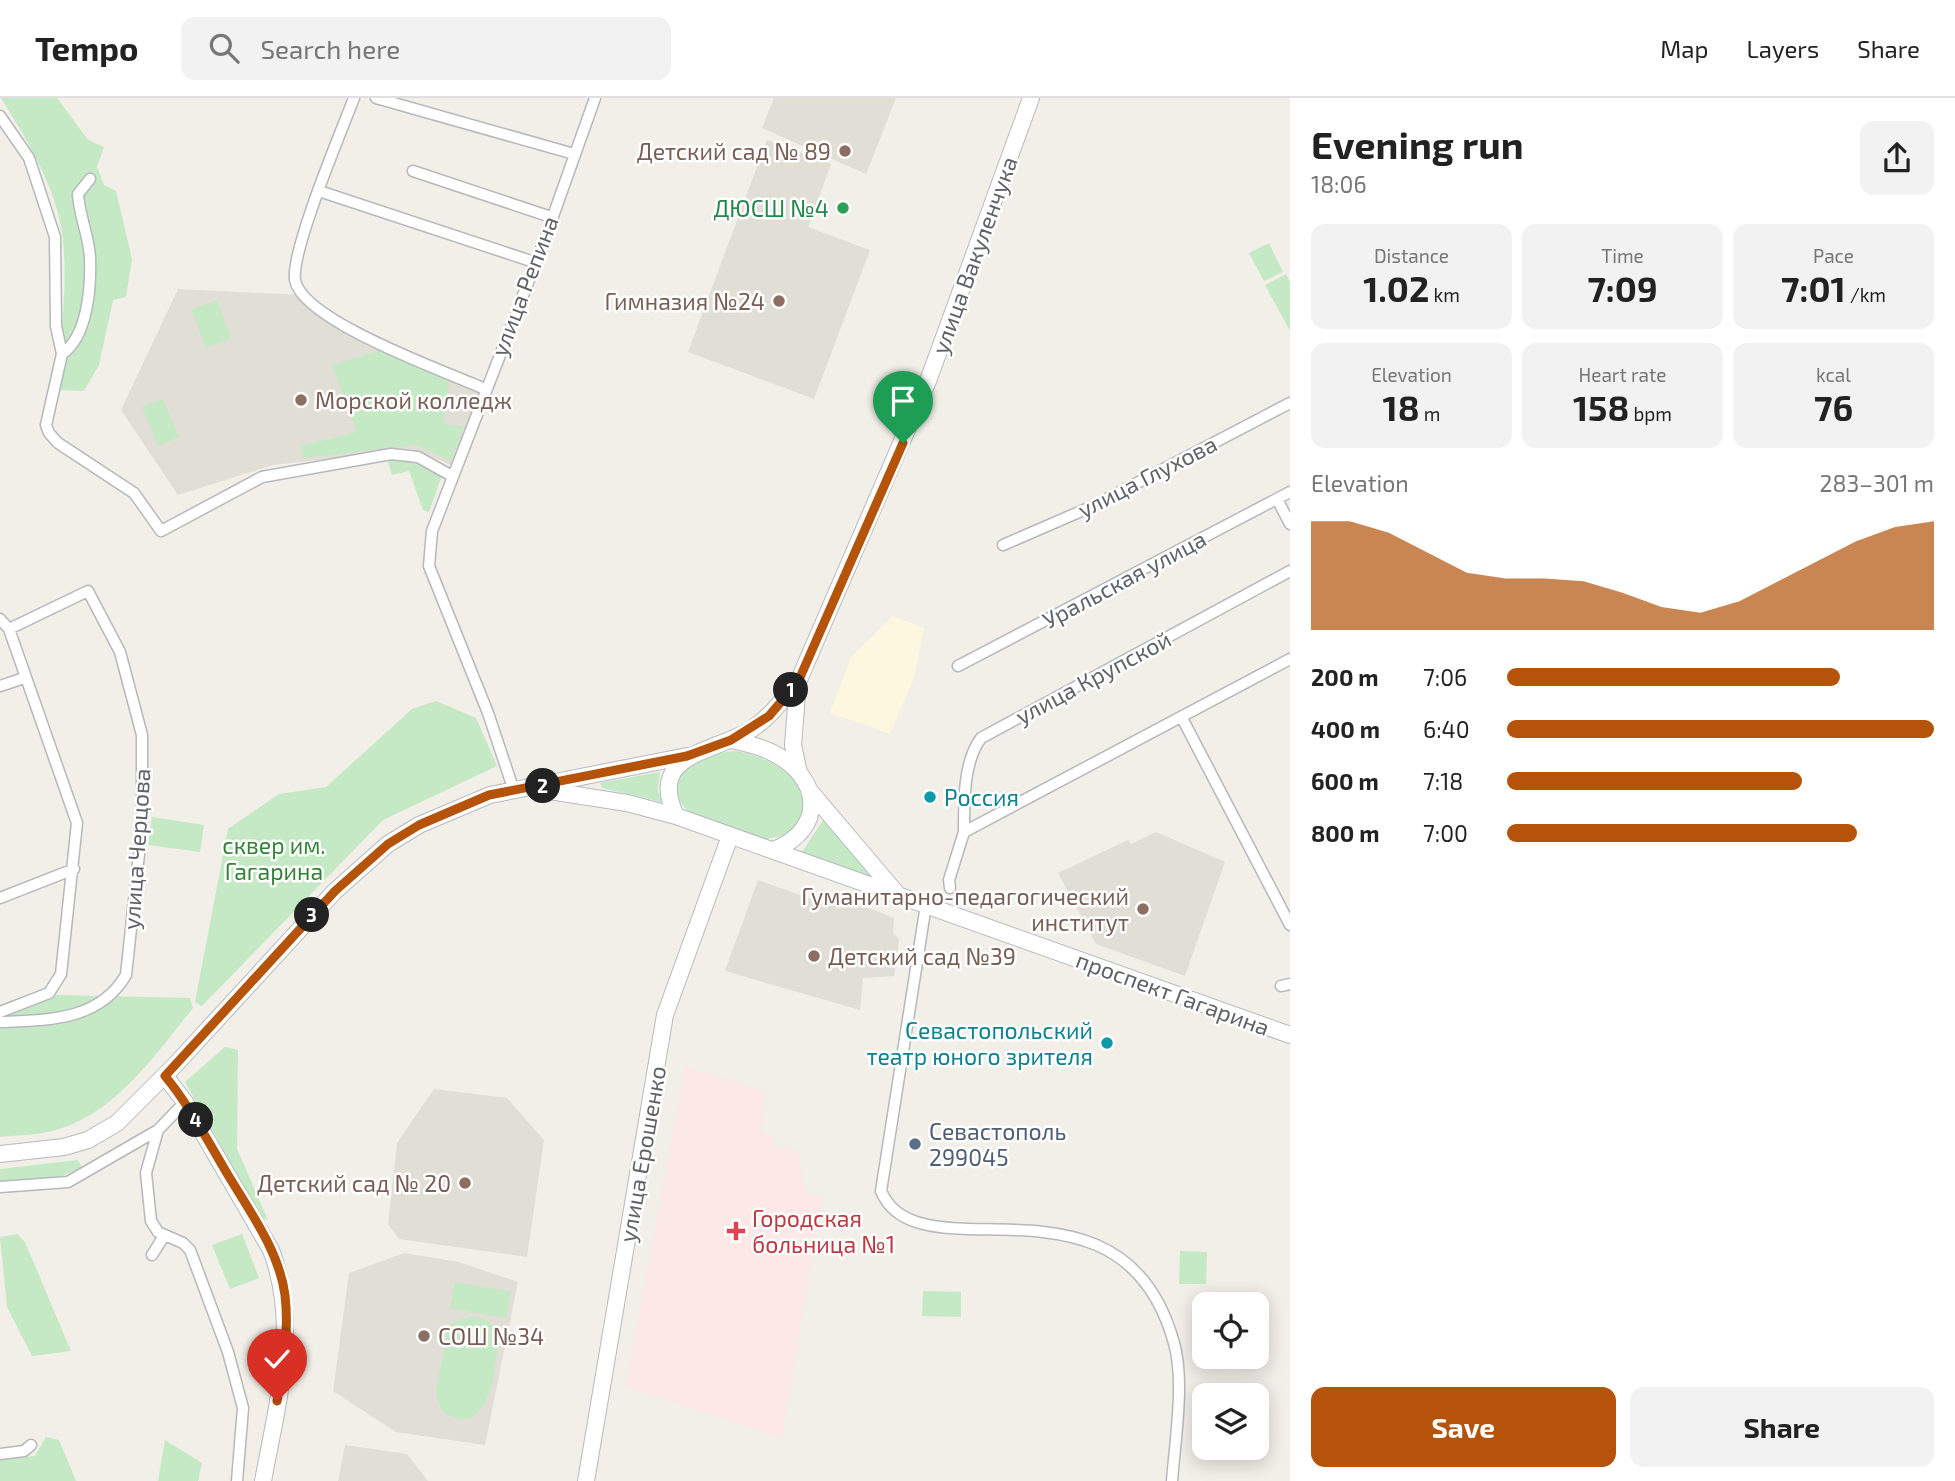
<!DOCTYPE html>
<html lang="en">
<head>
<meta charset="utf-8">
<style>
  body { margin:0; font-family:"Exo 2",sans-serif; background:#f2f2f2; color:#222; height:100vh; display:flex; flex-direction:column; font-size:26px; white-space:nowrap }
  * { box-sizing:border-box; margin:0 }
  p { font-size:23px; color:#767676 }
  .icon { flex:none; width:38px; height:38px; fill:none; stroke:currentColor; stroke-width:2; stroke-linecap:round; stroke-linejoin:round }
  .map { position:relative; flex:1; overflow:hidden }
  .side { display:flex; flex-direction:column; background:#fff; width:665px }
  .side>* { flex:none }
  .tools { position:absolute; left:1192px; top:1194px; display:grid; gap:14px }
  .tools a { display:grid; place-items:center; width:77px; height:77px; border-radius:14px; background:#fff; box-shadow:0 4px 18px #0003; font-size:35px }
  .pin { position:absolute; display:grid; place-items:center; width:60px; height:60px; color:#fff; margin:-72px -30px; border-radius:50% 50% 50% 0; rotate:-45deg; box-shadow:0 0 7px #0007 }
  .pin .icon { rotate:45deg }
  .km { position:absolute; width:35px; height:35px; margin:-18px; border-radius:50%; background:#222; color:#fff; font-size:19px; line-height:35px; text-align:center }
  .round { display:grid; place-items:center; flex:none; width:74px; height:74px; border-radius:14px; background:#f2f2f2 }
  .summary { display:flex; align-items:center; justify-content:space-between; height:119px; padding:0 21px }
  h1 { font-size:38px; font-weight:700; line-height:52px }
  .figures { display:grid; grid-template-columns:repeat(3,1fr); gap:10px; height:119px; padding:7px 21px }
  .figures div { display:grid; align-content:center; border-radius:14px; background:#f2f2f2; text-align:center }
  .figures b { font-size:35px; font-weight:700 }
  .figures small { font-size:19px; font-weight:400 }
  .figures p { font-size:19px }
  .chart { height:196px; padding:14px 21px }
  .chart p { display:flex; justify-content:space-between }
  .chart svg { width:100%; height:126px; margin-top:7px; fill:#b45309; opacity:.7 }
  .cta { display:flex; gap:14px; margin-top:auto; padding:14px 21px }
  .cta a { flex:1; height:80px; border-radius:14px; background:#b45309; color:#fff; font-size:28px; font-weight:700; line-height:80px; text-align:center }
  .cta a+a { background:#f2f2f2; color:#222 }
  ul { padding:0 21px; list-style:none; font-size:23px }
  li { display:grid; grid-template-columns:112px 84px 1fr; align-items:center; height:52px }
  li i { height:18px; border-radius:9px; background:#b45309 }
  header { display:flex; align-items:center; gap:42px; box-sizing:border-box; height:98px; padding:0 35px; background:#fff; border-bottom:2px solid #e0e0e0 }
  header strong { font-size:33px }
  nav { display:flex; gap:38px; margin-inline-start:auto; font-size:24px }
  .search { width:490px; height:63px; background:#f2f2f2; display:flex; align-items:center; gap:18px; box-sizing:border-box; padding:0 24px; border-radius:14px; color:#767676; font-size:26px }
  main { display:flex; flex:1; min-height:0 }
  .map>svg:first-child { display:block }
  .commercial { fill:#fef7e0 }
  .education { fill:#e1ded6 }
  .medical { fill:#fce8e6 }
  .green { fill:#c5e8c5 }
  .lines { fill:none; stroke-linecap:round; stroke-linejoin:round }
  .street-casing { stroke:#b5b8bc; stroke-width:13 }
  .secondary-casing { stroke:#b6babf; stroke-width:18 }
  .street { stroke:#fff; stroke-width:10 }
  .secondary { stroke:#fff; stroke-width:16 }
  .route-casing { stroke:#fff; stroke-width:14 }
  .route { stroke:#b45309; stroke-width:9 }
  .education-dot { fill:#8d6e63; stroke:#fff; stroke-width:2.5 }
  .leisure-dot { fill:#2e9e5b; stroke:#fff; stroke-width:2.5 }
  .culture-dot { fill:#0f9aa8; stroke:#fff; stroke-width:2.5 }
  .service-dot { fill:#5c6f8a; stroke:#fff; stroke-width:2.5 }
  .health-dot { fill:#e0444e; stroke:#fff; stroke-width:2.5 }
  .labels { text-anchor:middle; dominant-baseline:central; stroke-width:5; stroke-linejoin:round; paint-order:stroke }
  .education-label { font-size:23px; fill:#785e54; stroke:#fff; text-anchor:end }
  .leisure-label { font-size:23px; fill:#27864d; stroke:#fff; text-anchor:end }
  .street-label { font-size:23px; fill:#5f6368; stroke:#fff }
  .culture-label { font-size:23px; fill:#0d838f; stroke:#fff; text-anchor:start }
  .park-label { font-size:23px; fill:#348238; stroke:#fff }
  .service-label { font-size:23px; fill:#4e5e75; stroke:#fff; text-anchor:start }
  .health-label { font-size:23px; fill:#be3a42; stroke:#fff; text-anchor:start }
</style>
</head>
<body>
<header>
<strong>Tempo</strong>
<div class="search"><svg class="icon" aria-label="search" viewBox="0 0 24 24"><circle cx="10" cy="10" r="6"/><path d="M15 15l6 6"/></svg>Search here</div>
<nav><a>Map</a><a>Layers</a><a>Share</a></nav>
</header>
<main>
<div class="map">
<svg width="1290" height="1383" viewBox="0 0 1290 1383">
  <rect width="100%" height="100%" fill="#f1efe8"/>
  <path class="commercial" d="M 893,518 L 924,530 L 914,580 L 890,636 L 830,615 L 851,559 Z"/>
  <path class="education" d="M 774,0 L 896,0 L 866,76 L 762,30 Z
    M 767,42 L 831,66 L 808,129 L 870,152 L 814,301 L 688,254 Z
    M 178,191 L 302,197 L 331,226 L 481,292 L 451,367 L 413,351 L 273,367 L 178,397 L 121,312 Z
    M 1156,734 L 1225,764 L 1185,878 L 1096,846 L 1058,775 L 1128,742 L 1131,746 Z
    M 758,782 L 817,803 L 821,791 L 894,820 L 893,834 L 899,842 L 894,878 L 863,880 L 860,912 L 725,873 Z
    M 434,991 L 507,1000 L 544,1042 L 527,1159 L 399,1141 L 388,1126 L 397,1045 Z
    M 404,1155 L 459,1164 L 518,1184 L 485,1347 L 396,1334 L 333,1293 L 349,1175 Z
    M 345,1347 L 407,1356 L 428,1383 L 338,1383 Z"/>
  <path class="medical" d="M 685,969 L 765,993 L 761,1033 L 774,1042 L 774,1049 L 798,1052 L 805,1095 L 822,1098 L 782,1340 L 626,1289 Z"/>
  <path class="green" d="M 1,0 L 57,0 L 88,42 L 104,49 L 97,69 L 104,87 L 116,93 L 132,161 L 126,199 L 113,202 L 99,267 L 84,293 L 57,292 C 60,243 68,191 63,142 C 58,91 27,42 1,0 Z
    M 1269,145 L 1283,174 L 1264,183 L 1249,155 Z
    M 1286,176 L 1290,184 L 1290,233 L 1265,187 Z
    M 217,202 L 231,240 L 206,250 L 191,211 Z
    M 381,252 L 450,281 L 443,326 L 464,329 L 451,363 L 416,347 L 303,360 L 301,348 L 357,334 L 332,267 Z
    M 163,301 L 179,339 L 158,348 L 142,309 Z
    M 393,360 L 418,364 L 442,377 L 429,414 L 423,412 L 409,373 L 392,377 L 388,364 Z
    M 436,603 L 476,620 L 497,668 L 383,722 L 202,908 L 195,904 L 228,731 L 279,696 L 326,689 L 412,611 Z
    M 736,653 C 770,660 805,676 804,716 C 796,733 783,740 764,741 L 689,714 C 650,678 704,654 736,653 Z
    M 660,674 L 658,693 L 662,704 L 602,690 L 600,685 Z
    M 152,719 L 204,727 L 200,754 L 148,747 Z
    M 824,721 L 872,779 L 802,754 Z
    M 57,897 L 190,900 L 193,910 C 156,955 118,1013 59,1031 C 41,1037 19,1037 0,1039 L 0,918 Z
    M 225,949 L 238,952 L 237,1051 L 268,1122 L 262,1120 L 185,984 Z
    M 78,1062 L 82,1069 L 62,1078 L 0,1085 L 0,1071 Z
    M 17,1136 L 25,1144 L 71,1253 L 32,1258 L 7,1209 L 0,1139 Z
    M 242,1136 L 259,1180 L 230,1191 L 212,1147 Z
    M 1180,1153 L 1207,1154 L 1206,1186 L 1179,1186 Z
    M 455,1184 L 511,1194 L 506,1220 L 450,1210 Z
    M 923,1193 L 961,1194 L 961,1219 L 922,1218 Z
    M 472,1218 L 490,1224 L 499,1241 C 495,1265 492,1334 453,1319 C 441,1315 437,1305 436,1293 L 448,1231 L 454,1224 Z
    M 46,1339 L 59,1342 L 76,1383 L 0,1383 L 0,1362 L 35,1358 Z
    M 165,1342 L 202,1365 L 198,1383 L 158,1383 Z"/>
  <g class="lines">
    <g class="street-casing">
      <path id="street" d="M 354,0 C 341,34 291,152 295,182 C 302,223 447,274 485,291
        M 376,0 L 574,56
        M 0,18 L 29,60 L 55,139 L 56,228 L 62,256 L 46,327 L 49,335 L 58,345 L 134,395 L 161,433 L 262,379 L 391,356 L 418,359 L 452,378
        M 413,73 L 551,119
        M 319,93 L 534,164
        M 62,256 C 88,238 91,189 90,160 C 89,138 79,117 78,96 L 90,81
        M 1277,401 L 1290,426
        M 1003,447 L 1093,408 L 1290,305
        M 0,521 L 9,531 L 77,725 L 61,876 L 49,895 L 0,914
        M 958,568 L 1290,394
        M 0,588 L 24,580
        M 1182,620 L 1290,827
        M 514,693 L 488,615 L 429,468 L 432,433 L 546,138 L 595,0
        M 964,734 C 964,705 963,664 981,640 L 1290,473
        M 950,790 L 949,782 L 964,734 L 1290,561
        M 0,800 L 74,771
        M 926,807 L 881,1093 C 918,1183 1122,1057 1174,1245 C 1185,1283 1175,1343 1172,1383
        M 1281,888 L 1290,886
        M 0,924 C 48,922 99,923 126,877 L 142,728 L 142,637 L 120,554 L 88,493 L 9,531
        M 158,1032 L 146,1075 L 151,1123 L 158,1134 L 183,1145 L 190,1152 L 228,1254 L 243,1310 L 237,1383
        M 0,1089 L 68,1084 L 158,1032 L 185,1004
        M 152,1157 L 164,1138
        M 0,1356 L 24,1353 L 31,1347"/>
    </g>
    <g class="secondary-casing">
      <path id="secondary" d="M 731,642 C 746,645 760,648 773,655 C 821,679 827,730 774,752
        M 799,675 L 793,647 L 798,584 L 928,283 L 1031,0
        M 537,691 L 627,705 L 676,718 L 1290,937
        M 809,692 L 898,797
        M 676,718 C 646,655 714,655 752,631 C 770,619 784,600 798,584
        M 165,978 L 185,1004 L 271,1152 C 300,1228 277,1306 263,1383
        M 0,1056 L 64,1049 L 88,1042 L 117,1025 L 176,966 L 335,793 L 388,746 L 419,727 L 490,697 L 687,658
        M 586,1383 L 665,917 L 730,738"/>
    </g>
    <use href="#street" class="street"/>
    <use href="#secondary" class="secondary"/>
  </g>
  <g class="lines">
    <g class="route-casing">
      <path id="route" d="M 277,1303 C 284,1268 289,1233 285,1197 C 279,1152 248,1111 225,1072 C 206,1040 189,1007 165,978 L 335,793 L 388,746 L 419,727 L 489,697 L 687,658 L 731,642 L 769,618 L 798,584 L 903,345"/>
    </g>
    <use href="#route" class="route"/>
  </g>
  <g class="education-dot">
    <circle cx="845" cy="53" r="7"/>
    <circle cx="779" cy="203" r="7"/>
    <circle cx="301" cy="302" r="7"/>
    <circle cx="1143" cy="811" r="7"/>
    <circle cx="814" cy="858" r="7"/>
    <circle cx="465" cy="1085" r="7"/>
    <circle cx="424" cy="1238" r="7"/>
  </g>
  <circle class="leisure-dot" cx="843" cy="110" r="7"/>
  <g class="culture-dot">
    <circle cx="930" cy="699" r="7"/>
    <circle cx="1107" cy="945" r="7"/>
  </g>
  <circle class="service-dot" cx="915" cy="1046" r="7"/>
  <path class="health-dot" d="M732.5 1122.5h7v7h7v7h-7v7h-7v-7h-7v-7h7z"/>
  <g class="labels">
    <g class="education-label">
      <text x="831" y="53">Детский сад № 89</text>
      <text x="765" y="203">Гимназия №24</text>
      <text x="315" y="302" text-anchor="start">Морской колледж</text>
      <text x="1129" y="798">Гуманитарно-педагогический<tspan x="1129" dy="26">институт</tspan></text>
      <text x="828" y="858" text-anchor="start">Детский сад №39</text>
      <text x="451" y="1085">Детский сад № 20</text>
      <text x="438" y="1238" text-anchor="start">СОШ №34</text>
    </g>
    <g class="leisure-label">
      <text x="829" y="110">ДЮСШ №4</text>
    </g>
    <g class="street-label">
      <text transform="translate(974 157) rotate(-70)">улица Вакуленчука</text>
      <text transform="translate(524 188) rotate(-69)">улица Репина</text>
      <text transform="translate(1147 378) rotate(-27)">улица Глухова</text>
      <text transform="translate(1124 481) rotate(-28)">Уральская улица</text>
      <text transform="translate(1093 579) rotate(-28)">улица Крупской</text>
      <text transform="translate(136 751) rotate(-86)">улица Черцова</text>
      <text transform="translate(1173 895) rotate(20)">проспект Гагарина</text>
      <text transform="translate(642 1056) rotate(-80)">улица Ерошенко</text>
    </g>
    <g class="culture-label">
      <text x="944" y="699">Россия</text>
      <text x="1093" y="932" text-anchor="end">Севастопольский<tspan x="1093" dy="26">театр юного зрителя</tspan></text>
    </g>
    <g class="park-label">
      <text x="274" y="747">сквер им.<tspan x="274" dy="26">Гагарина</tspan></text>
    </g>
    <g class="service-label">
      <text x="929" y="1033">Севастополь<tspan x="929" dy="26">299045</tspan></text>
    </g>
    <g class="health-label">
      <text x="752" y="1120">Городская<tspan x="752" dy="26">больница №1</tspan></text>
    </g>
  </g>
</svg>
<div class="tools">
<a><svg class="icon" aria-label="locate" viewBox="0 0 24 24"><circle cx="12" cy="12" r="6"/><path d="M12 2v4M12 18v4M2 12h4M18 12h4"/></svg></a>
<a><svg class="icon" aria-label="layers" viewBox="0 0 24 24"><path d="M12 4l9 5-9 5-9-5zM3 14l9 5 9-5"/></svg></a>
</div>
<div class="pin" style="left:903px;top:345px;background:#1e9e55"><svg class="icon" aria-label="arrive" viewBox="0 0 24 24"><path d="M6 21V4h12l-3 4 3 4H6"/></svg></div>
<div class="pin" style="left:277px;top:1303px;background:#d93025"><svg class="icon" aria-label="check" viewBox="0 0 24 24"><path d="M5 12l5 5 9-10"/></svg></div>
<b class="km" style="left:791px;top:592px">1</b>
<b class="km" style="left:543px;top:688px">2</b>
<b class="km" style="left:312px;top:817px">3</b>
<b class="km" style="left:196px;top:1022px">4</b>
</div>
<section class="side">
<div class="summary"><div><h1>Evening run</h1><p>18:06</p></div><a class="round"><svg class="icon" aria-label="share" viewBox="0 0 24 24"><path d="M12 15V3M7 8l5-5 5 5M5 13v7h14v-7"/></svg></a></div>
<div class="figures">
<div><p>Distance</p><b>1.02<small> km</small></b></div>
<div><p>Time</p><b>7:09</b></div>
<div><p>Pace</p><b>7:01<small> /km</small></b></div>
</div>
<div class="figures">
<div><p>Elevation</p><b>18<small> m</small></b></div>
<div><p>Heart rate</p><b>158<small> bpm</small></b></div>
<div><p>kcal</p><b>76</b></div>
</div>
<div class="chart"><p><span>Elevation</span>283–301 m</p>
<svg viewBox="0 0 160 44" preserveAspectRatio="none"><path d="M0 44V6L10 6L20 10L30 17L40 24L50 26L60 26L70 27L80 31L90 36L100 38L110 34L120 27L130 20L140 13L150 8L160 6V44z"/></svg>
</div>
<ul>
<li><b>200 m</b>7:06<i style="width:78%"></i></li>
<li><b>400 m</b>6:40<i style="width:100%"></i></li>
<li><b>600 m</b>7:18<i style="width:69%"></i></li>
<li><b>800 m</b>7:00<i style="width:82%"></i></li>
</ul>
<div class="cta"><a>Save</a><a>Share</a></div>
</section>
</main>
</body>
</html>
